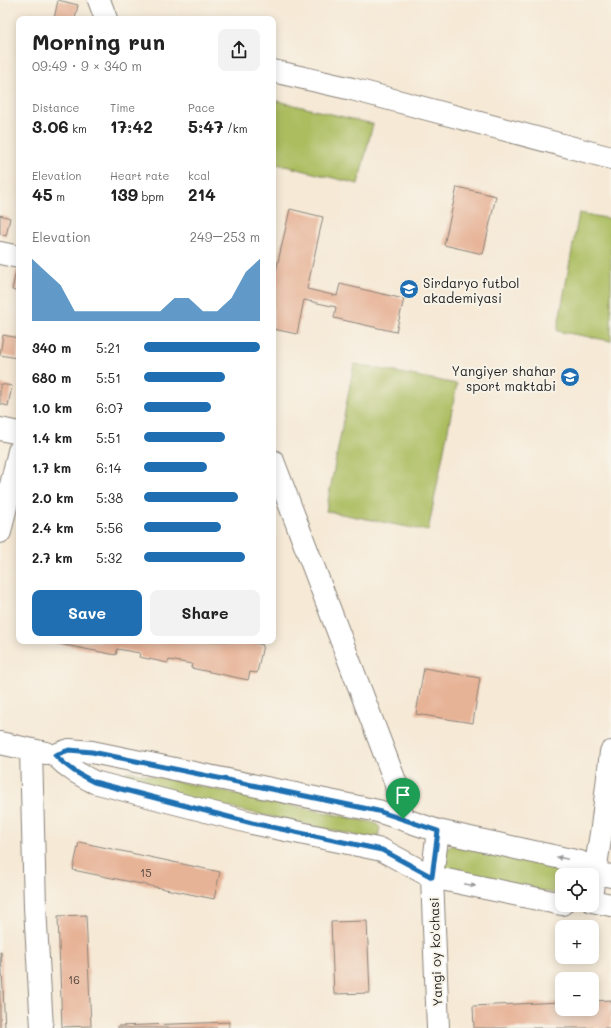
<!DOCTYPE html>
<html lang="en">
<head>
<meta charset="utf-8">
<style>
  body { margin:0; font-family:Mali,sans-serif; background:#f2f2f2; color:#222; height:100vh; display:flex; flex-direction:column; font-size:15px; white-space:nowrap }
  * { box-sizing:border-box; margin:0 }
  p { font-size:13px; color:#767676 }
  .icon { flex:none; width:22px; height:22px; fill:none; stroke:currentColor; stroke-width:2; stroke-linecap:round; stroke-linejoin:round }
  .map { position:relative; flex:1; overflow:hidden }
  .side { position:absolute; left:16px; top:16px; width:260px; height:628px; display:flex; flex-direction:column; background:#fff; border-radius:8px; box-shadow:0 2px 10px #0003 }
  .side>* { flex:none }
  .fabs { position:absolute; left:555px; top:868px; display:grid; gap:8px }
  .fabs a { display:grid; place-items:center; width:44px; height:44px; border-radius:8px; background:#fff; box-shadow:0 2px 10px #0003; font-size:20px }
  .pin { position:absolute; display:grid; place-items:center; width:34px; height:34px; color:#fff; margin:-41px -17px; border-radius:50% 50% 50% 0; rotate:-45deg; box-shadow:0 0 4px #0007 }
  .pin .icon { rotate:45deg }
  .round { display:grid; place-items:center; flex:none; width:42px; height:42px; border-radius:8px; background:#f2f2f2 }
  .headline { display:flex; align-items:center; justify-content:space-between; height:68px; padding:0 16px }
  h1 { font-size:22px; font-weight:700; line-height:30px }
  .figures { display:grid; grid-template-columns:repeat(3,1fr); gap:6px; height:68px; padding:4px 16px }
  .figures div { display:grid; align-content:center }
  .figures b { font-size:17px; font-weight:700 }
  .figures small { font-size:11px; font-weight:400 }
  .figures p { font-size:11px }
  .chart { height:112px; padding:8px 16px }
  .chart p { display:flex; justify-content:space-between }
  .chart svg { width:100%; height:72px; margin-top:4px; fill:#1f6fb2; opacity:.7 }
  .cta { display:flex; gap:8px; margin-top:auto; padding:8px 16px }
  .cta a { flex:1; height:46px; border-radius:8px; background:#1f6fb2; color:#fff; font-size:16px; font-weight:700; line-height:46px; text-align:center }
  .cta a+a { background:#f2f2f2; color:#222 }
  ul { padding:0 16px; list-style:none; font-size:13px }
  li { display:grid; grid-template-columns:64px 48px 1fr; align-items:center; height:30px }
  li i { height:10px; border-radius:5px; background:#1f6fb2 }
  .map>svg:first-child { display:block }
  .green { fill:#acbd60; stroke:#646c3e }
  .building { fill:#e7b397 }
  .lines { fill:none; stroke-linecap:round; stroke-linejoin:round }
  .minor-casing { stroke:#898279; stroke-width:24 }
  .minor { stroke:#fff; stroke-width:22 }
  .oneway { fill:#999 }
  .route-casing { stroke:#fff; stroke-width:8 }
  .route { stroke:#1f6fb2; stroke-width:5 }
  .labels { text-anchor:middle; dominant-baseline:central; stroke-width:4; stroke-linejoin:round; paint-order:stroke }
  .number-label { font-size:11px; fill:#4f423b }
  .poi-label { font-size:13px; fill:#1c1c1c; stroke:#f7f3e8; text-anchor:start }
  .street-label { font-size:13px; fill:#1c1c1c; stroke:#f7f3e8 }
</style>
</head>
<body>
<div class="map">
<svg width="611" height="1028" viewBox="0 0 611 1028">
  <rect width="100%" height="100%" fill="#f7f3e8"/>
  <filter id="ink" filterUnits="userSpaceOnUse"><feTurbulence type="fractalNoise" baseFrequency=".025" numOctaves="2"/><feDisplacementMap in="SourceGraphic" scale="8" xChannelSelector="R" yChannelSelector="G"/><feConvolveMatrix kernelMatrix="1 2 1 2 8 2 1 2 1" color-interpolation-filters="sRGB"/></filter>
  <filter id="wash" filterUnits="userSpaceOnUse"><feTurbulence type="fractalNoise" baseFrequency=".012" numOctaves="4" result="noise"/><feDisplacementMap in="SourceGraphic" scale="16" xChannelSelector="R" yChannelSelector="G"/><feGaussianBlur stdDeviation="0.9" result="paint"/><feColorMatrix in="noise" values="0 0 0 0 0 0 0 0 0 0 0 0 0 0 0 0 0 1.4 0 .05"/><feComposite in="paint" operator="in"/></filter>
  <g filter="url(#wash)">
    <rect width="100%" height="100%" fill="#f6e9d6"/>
    <path class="green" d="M 273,100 L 373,124 L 358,184 L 273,163 Z
      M 579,213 L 611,219 L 611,341 L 557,331 Z
      M 354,364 L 457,384 L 428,531 L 326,511 Z
      M 128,771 L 375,823 L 380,827 L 378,838 L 372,839 L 122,784 L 122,776 Z
      M 455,844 L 572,869 L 579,875 L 562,875 L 562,895 L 450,872 L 443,866 L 446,848 Z"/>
    <g id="blocks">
      <path class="building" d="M 58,0 L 78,5 L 75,19 L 54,19 Z
        M 457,187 L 496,196 L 483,254 L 444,245 Z
        M 290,209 L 323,217 L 307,289 L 337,296 L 340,284 L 404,299 L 396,332 L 334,318 L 336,307 L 304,300 L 297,334 L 273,329 L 273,284 Z
        M 0,215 L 10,218 L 6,236 L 0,234 Z
        M 16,271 L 19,271 L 19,292 L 12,290 Z
        M 3,335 L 19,338 L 17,358 L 0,355 Z
        M 0,384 L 12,386 L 8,406 L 0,404 Z
        M 54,641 L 244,641 L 263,645 L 257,673 L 250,672 L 248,680 L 191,668 L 192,664 L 169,660 L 168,663 L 139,657 L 140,653 L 117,649 L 116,655 L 54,643 Z
        M 424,668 L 480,678 L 473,723 L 416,714 Z
        M 79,842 L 220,872 L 214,899 L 73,870 Z
        M 86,915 L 91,1026 L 62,1027 L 58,916 Z
        M 367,921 L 370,993 L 334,994 L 331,922 Z
        M 0,952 L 1,952 L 5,1028 L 0,1028 Z
        M 611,1000 L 611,1028 L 474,1028 L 473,1006 L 562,1002 L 562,1009 L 592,1009 L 592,1001 Z
        M 229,1022 L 229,1028 L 118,1028 L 118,1026 Z"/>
    </g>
  </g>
  <g filter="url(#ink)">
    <use href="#blocks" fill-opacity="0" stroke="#898279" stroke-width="1"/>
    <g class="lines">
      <g class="minor-casing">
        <path id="minor" d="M 99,0 L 106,19
          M 273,71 L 352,89 L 611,158
          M 0,253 L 19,257
          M 0,429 L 19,433
          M 273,461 L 395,781 L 403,819
          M 0,532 L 19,451
          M 0,743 L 46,753
          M 31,750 L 35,907 L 42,1028
          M 592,890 L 602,827 L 611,752
          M 592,901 L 611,905
          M 562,904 L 432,877 L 382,850 L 252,823 L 94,782 C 78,774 68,768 55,755 L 69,750 L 92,752 L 378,811 L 438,831 L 580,862 L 595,873 L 611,876
          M 438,1028 L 432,877 L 438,831"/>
      </g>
      <use href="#minor" class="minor"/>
    </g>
    <defs><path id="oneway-solid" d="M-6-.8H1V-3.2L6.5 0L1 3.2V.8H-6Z"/></defs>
    <g class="oneway">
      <use href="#oneway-solid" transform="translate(562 858) rotate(-168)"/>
      <use href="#oneway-solid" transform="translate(470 885) rotate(12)"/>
    </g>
  </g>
  <g class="lines" filter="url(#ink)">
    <g class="route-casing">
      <path id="route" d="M 69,750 L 92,752 L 378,811 L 438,831 L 432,877 L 382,850 L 252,823 L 94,782 C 78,774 68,768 55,755 Z"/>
    </g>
    <use href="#route" class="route"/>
  </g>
  <defs>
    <g id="school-disc" transform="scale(1)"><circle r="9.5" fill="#1f6fb2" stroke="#f7f3e8"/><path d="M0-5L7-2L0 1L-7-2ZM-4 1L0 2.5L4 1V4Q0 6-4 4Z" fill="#fff"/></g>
  </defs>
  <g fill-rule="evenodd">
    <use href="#school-disc" x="409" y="289"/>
    <use href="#school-disc" x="570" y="377"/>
  </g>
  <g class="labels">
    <g class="number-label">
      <text x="146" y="872">15</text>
      <text x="74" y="979">16</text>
    </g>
    <g class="poi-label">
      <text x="423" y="282">Sirdaryo futbol<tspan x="423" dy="15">akademiyasi</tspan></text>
      <text x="556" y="370" text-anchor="end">Yangiyer shahar<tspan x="556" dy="15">sport maktabi</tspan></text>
    </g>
    <g class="street-label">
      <text transform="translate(435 952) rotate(-92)">Yangi oy ko'chasi</text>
    </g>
  </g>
</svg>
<div class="fabs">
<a><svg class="icon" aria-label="locate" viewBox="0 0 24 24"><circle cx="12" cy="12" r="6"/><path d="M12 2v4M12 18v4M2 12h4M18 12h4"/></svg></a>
<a>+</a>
<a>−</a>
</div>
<div class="pin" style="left:403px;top:819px;background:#1e9e55"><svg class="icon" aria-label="arrive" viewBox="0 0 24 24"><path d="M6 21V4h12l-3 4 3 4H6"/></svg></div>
<section class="side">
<div class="headline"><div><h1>Morning run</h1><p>09:49 · 9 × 340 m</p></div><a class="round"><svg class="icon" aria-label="share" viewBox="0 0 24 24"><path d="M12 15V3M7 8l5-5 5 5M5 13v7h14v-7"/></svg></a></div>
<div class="figures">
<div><p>Distance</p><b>3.06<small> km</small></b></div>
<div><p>Time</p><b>17:42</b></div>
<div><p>Pace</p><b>5:47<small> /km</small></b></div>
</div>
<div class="figures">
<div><p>Elevation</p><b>45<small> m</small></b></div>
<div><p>Heart rate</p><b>139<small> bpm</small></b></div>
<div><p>kcal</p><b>214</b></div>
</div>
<div class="chart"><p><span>Elevation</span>249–253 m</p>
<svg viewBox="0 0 160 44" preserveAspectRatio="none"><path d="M0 44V6L10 14L20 22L30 38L40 38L50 38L60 38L70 38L80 38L90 38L100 30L110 30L120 38L130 38L140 30L150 14L160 6V44z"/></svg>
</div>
<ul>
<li><b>340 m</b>5:21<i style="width:100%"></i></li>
<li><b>680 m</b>5:51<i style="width:70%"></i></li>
<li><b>1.0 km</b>6:07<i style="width:58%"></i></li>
<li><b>1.4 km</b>5:51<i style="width:70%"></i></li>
<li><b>1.7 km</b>6:14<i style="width:54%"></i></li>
<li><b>2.0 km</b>5:38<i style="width:81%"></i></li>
<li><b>2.4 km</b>5:56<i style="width:66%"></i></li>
<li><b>2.7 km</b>5:32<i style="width:87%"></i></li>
</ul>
<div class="cta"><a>Save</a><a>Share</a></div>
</section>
</div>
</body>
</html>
